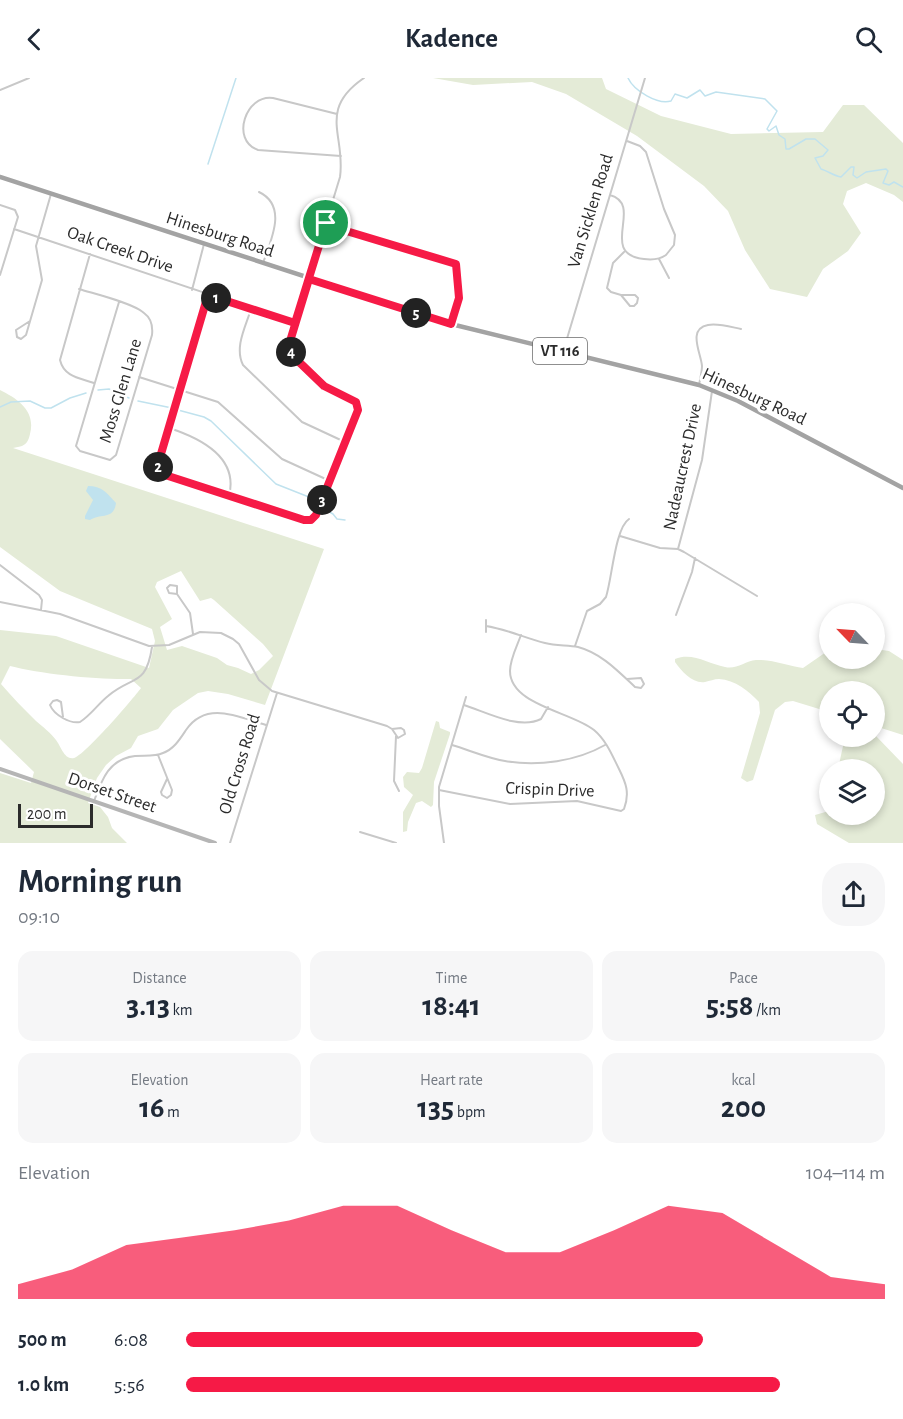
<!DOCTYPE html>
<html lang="en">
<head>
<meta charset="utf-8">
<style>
  body { margin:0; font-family:"Alegreya Sans",sans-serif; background:#f6f6f7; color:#1f2937; height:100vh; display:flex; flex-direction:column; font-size:22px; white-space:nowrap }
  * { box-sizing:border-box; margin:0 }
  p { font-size:20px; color:#747a83 }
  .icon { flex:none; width:33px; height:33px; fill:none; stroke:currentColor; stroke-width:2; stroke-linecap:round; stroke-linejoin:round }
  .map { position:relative; height:765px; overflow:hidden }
  .drawer { display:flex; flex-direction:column; background:#fff; flex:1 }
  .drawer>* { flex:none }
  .needle { width:39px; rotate:295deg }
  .controls { position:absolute; left:819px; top:525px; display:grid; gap:12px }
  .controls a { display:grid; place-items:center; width:66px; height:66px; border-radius:50%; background:#fff; box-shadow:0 3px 9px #0003; font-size:30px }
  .scale { position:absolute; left:18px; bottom:15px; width:75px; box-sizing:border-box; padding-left:6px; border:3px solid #2b2b2b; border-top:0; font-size:16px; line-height:21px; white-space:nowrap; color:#2b2b2b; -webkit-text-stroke:4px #fff; paint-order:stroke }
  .pin { position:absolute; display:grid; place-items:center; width:51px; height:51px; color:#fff; margin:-26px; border:3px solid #fff; border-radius:50%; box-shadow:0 2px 6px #0007 }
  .km { position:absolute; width:30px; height:30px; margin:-15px; border-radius:50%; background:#222; color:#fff; font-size:16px; line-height:30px; text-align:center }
  .round { display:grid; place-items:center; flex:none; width:63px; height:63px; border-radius:24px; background:#f6f6f7 }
  .overview { display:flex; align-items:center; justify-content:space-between; height:102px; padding:0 18px }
  h1 { font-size:33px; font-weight:600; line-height:45px }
  .stats { display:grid; grid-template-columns:repeat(3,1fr); gap:9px; height:102px; padding:6px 18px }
  .stats div { display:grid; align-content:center; border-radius:15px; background:#f6f6f7; text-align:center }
  .stats b { font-size:30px; font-weight:600 }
  .stats small { font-size:16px; font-weight:400 }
  .stats p { font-size:16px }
  .chart { height:168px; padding:12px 18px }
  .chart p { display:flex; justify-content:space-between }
  .chart svg { width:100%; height:108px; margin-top:6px; fill:#f61a46; opacity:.7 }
  ul { padding:0 18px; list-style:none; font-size:20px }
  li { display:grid; grid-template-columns:96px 72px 1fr; align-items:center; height:45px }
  li i { height:15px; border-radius:8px; background:#f61a46 }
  header { display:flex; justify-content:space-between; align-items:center; height:78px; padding:0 18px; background:#fff; font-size:27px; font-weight:600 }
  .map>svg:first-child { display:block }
  .green { fill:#e4ebd7; fill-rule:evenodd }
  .water { fill:#c0e2ee }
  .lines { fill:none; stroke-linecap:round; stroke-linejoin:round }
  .stream { stroke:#c0e2ee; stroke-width:1.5 }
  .street { stroke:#c8c8c8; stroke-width:2 }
  .secondary { stroke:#b5b5b5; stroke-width:4 }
  .primary { stroke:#a3a3a3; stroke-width:4.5 }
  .route-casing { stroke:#fff; stroke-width:12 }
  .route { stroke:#f61a46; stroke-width:8 }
  .labels { text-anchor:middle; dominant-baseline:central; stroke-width:6; stroke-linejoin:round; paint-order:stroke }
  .shield { fill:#fff; stroke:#6b6b6b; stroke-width:1.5 }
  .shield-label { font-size:16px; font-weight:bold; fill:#2b2b2b }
  .street-label { font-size:18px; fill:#2b2b2b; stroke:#fff }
</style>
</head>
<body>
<header><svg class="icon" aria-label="back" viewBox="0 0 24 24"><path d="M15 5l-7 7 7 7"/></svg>Kadence<svg class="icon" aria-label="search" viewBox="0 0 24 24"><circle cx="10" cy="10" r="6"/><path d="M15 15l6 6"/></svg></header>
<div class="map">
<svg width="903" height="765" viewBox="0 0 903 765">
  <rect width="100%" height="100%" fill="#fff"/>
  <path class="green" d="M 433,0 L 602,0 L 606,11 L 661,38 L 731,56 L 823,54 L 843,27 L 864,27 L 903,65 L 903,124 L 894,117 L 866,105 L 847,113 L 843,126 L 861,155 L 848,173 L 823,191 L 807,219 L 770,211 L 745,172 L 728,133 L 704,108 L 637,58 L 566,16 L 532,4 L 473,7 Z
    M 0,312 C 18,321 36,333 30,356 C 29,361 27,366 22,368 C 20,369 16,369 13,370 L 324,471 L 265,627 L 228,616 L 208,613 L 198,615 L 173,632 L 158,651 L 138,658 L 131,670 L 116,678 L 106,687 L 97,700 L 88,725 L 100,729 L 108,739 L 112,750 L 127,765 L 0,765 L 0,695 L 31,705 L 34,694 L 0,661 L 0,552 L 56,558 L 149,590 L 155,563 L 152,551 L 60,513 L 0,469 ZM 181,493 L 200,523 L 211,520 L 214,522 L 263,566 L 273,578 L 259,592 L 251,596 L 238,590 L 227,587 L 217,580 L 182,568 L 167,572 L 160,549 L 172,541 L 155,509 L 157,504 ZM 10,588 C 41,596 99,602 131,601 L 141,610 C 133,621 84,678 74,680 C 64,682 61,668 56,662 C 51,655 43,649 36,643 C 24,631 12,619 1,606 Z
    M 875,571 L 889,573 L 903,582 L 903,657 L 878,649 L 875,657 L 903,686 L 903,765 L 849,765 L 817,746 L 815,737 L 829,733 L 830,736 L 874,736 L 874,692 L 838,691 L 845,659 L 874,658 L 874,614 L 830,614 L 829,634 L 793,623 L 785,624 L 775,632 L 753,702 L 747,704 L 741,700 L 760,635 L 759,624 C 749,613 735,602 719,601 C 714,601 710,603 705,604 C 693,606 682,594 675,584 L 675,581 C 693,574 708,586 725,589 C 736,592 745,583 756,582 C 769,581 790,588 803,590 L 829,572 L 830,580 L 874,580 Z
    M 436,643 L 439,644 L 440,650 L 450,654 L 450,656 L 434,704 L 433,727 L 431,729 L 422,723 L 416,725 L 408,744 L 407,753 L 403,754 L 403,734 L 413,717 L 404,709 L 403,699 L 407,694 L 419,695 L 422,690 Z"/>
  <path class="water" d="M 88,408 C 102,408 107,415 116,425 C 114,442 101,435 90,442 L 85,441 L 85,438 L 93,422 L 86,413 Z"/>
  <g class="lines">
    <path class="stream" d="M 628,0 C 634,13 658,27 671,23 L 675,16 L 687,20 L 700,12 L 705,18 L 716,14 L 765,21 L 777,33 L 767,51 L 769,53 L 776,48 L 779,57 L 785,61 L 786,71 L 789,71 L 806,61 L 815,61 L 828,72 L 823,78 L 815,80 L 821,91 C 828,93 834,98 841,99 L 851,89 L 854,89 L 853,97 L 857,100 L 866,94 L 886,91 L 888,93 L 883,105 L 889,107 L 894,104 L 903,109
      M 208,86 L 236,0
      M 98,312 L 109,311 L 129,320
      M 138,323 L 172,330
      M 0,329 L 11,324 L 30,323 L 45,330 L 51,330 L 70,320 L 86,315
      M 178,332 L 204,339 L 211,343 L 276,406 L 319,423
      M 323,430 L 333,436 L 337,441 L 345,442"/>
    <path class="street" d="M 0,12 L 29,0
      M 337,36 L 273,20 C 246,16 230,62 258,72 L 341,78
      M 259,114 C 288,128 271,162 263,185
      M 610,117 C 645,127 597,176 644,181 C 652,182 659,182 666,177 L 674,167 L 675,157 L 664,131 L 646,74 L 640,68 L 627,63
      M 0,127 L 15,132 L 18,139 L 0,197
      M 326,145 L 343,152 L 456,186 L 459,220 L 451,246
      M 14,151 L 295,245
      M 90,176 L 60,282 C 64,299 80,300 94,305
      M 659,181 L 669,200
      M 79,211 C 95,216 133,225 144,235 C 151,240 153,248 152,257 L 116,377 L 110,382 L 80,373 L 76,368 L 119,224
      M 192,212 L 204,166
      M 208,217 L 158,386 L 158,392 L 165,398 L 304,442 L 311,442 L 316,437 L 357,337 L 358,329 C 353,319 339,318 330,313 C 316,304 289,281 290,263 L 340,99 C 346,58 317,32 364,0
      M 621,217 L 635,217 L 638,220 L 637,225 L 634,228 L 630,228 L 621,217 L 611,214 L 607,210 L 613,185 L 624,174
      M 251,231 C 246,248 234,269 243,287 L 302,344 L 345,364
      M 30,243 L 16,252 L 17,259 L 21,261 L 26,257 L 42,202 L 36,168 L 51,116
      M 563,274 L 645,0
      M 139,299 L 218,324 L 282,381 L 330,403
      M 699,307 C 700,301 702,294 702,288 C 701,275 687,251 708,247 C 718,245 731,249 741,251
      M 169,350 C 200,360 239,379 229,418
      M 620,458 L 660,470 L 678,471 L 684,474 L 757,518
      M 678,471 L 702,382 L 712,313
      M 0,487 L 39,517 L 42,522 L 41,532
      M 177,516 L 169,515 L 167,510 L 170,507 L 177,508 L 177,516 L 190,535 L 193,556
      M 0,524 L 60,536 L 149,568 L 169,567 L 200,554 L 221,555 L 233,561 L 239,566 L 259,602 L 272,613 L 387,648 L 392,651 L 398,660 L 405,656 L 404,652 L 401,650 L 392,651
      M 676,537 L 692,494 L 695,480
      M 486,542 L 486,554
      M 486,548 C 506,551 525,560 545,565 C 556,568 567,567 578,569 C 601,575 618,593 635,609 L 641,610 L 644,606 L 641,600 L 627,601
      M 575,568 L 587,533 L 600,526 L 606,519 C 612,501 615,450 629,441
      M 464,627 C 486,634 519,652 541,641 L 548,629
      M 63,639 L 61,624 L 57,622 L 53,623 L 50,627 C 54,637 70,646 80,644 C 91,637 98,626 108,618 C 133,597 146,609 152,569
      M 396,658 L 394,703 L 399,713
      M 452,667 C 469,672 487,680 505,683 C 538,689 577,683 605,667
      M 158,677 L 172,712 L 171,717 L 167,720 L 162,717 L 161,714 L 167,701
      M 439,712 L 510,726 L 577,723 L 621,733 L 624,731 C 630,715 626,705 619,691 C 612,677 606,662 594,652 C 572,634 510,627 510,593 C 510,581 517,568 521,557
      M 94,723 C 102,701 109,681 135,678 C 144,677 154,679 163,675 C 174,671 180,661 186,652 C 206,622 239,639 266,647
      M 360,754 L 396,765
      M 230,765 L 277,615
      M 444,765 L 439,728 L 439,709 L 466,619"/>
    <path class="secondary" d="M 0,691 L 215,765"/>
    <path class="primary" d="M 0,99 L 451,246 L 699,307 L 738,323 L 903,410"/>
  </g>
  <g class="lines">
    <g class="route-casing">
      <path id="route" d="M 326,145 L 295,245 L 208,217 L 158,386 L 158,392 L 162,396 L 304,442 L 311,442 L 316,437 L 358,332 L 356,324 L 324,308 L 297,282 L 291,273 L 291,260 L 309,201 L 451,246 L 459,220 L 456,186 L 343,152 L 326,145"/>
    </g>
    <use href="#route" class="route"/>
  </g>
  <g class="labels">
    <rect class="shield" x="533" y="260" width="54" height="26" rx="4.5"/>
    <g class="shield-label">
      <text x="560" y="273">VT 116</text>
    </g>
    <g class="street-label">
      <text transform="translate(591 133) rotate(-73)">Van Sicklen Road</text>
      <text transform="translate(220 157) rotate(18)">Hinesburg Road</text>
      <text transform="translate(120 172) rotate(19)">Oak Creek Drive</text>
      <text transform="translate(121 313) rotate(-73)">Moss Glen Lane</text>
      <text transform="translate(754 319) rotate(25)">Hinesburg Road</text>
      <text transform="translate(683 389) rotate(-78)">Nadeaucrest Drive</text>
      <text transform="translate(240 686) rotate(-73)">Old Cross Road</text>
      <text transform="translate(550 712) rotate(2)">Crispin Drive</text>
      <text transform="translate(112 715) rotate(19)">Dorset Street</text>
    </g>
  </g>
</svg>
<div class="controls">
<a><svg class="needle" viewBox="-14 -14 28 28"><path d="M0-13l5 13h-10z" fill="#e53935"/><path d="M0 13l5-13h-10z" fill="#747a83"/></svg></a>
<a><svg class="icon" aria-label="locate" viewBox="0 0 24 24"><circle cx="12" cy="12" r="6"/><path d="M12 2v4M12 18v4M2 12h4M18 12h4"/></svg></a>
<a><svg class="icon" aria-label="layers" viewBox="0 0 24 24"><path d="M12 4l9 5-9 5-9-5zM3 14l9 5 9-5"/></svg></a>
</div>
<div class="scale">200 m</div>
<div class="pin" style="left:326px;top:145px;background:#1e9e55"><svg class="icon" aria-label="arrive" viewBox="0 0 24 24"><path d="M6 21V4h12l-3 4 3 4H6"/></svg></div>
<b class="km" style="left:216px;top:220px">1</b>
<b class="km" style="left:158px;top:389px">2</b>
<b class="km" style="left:322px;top:422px">3</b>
<b class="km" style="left:291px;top:274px">4</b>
<b class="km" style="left:416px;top:235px">5</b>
</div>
<section class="drawer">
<div class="overview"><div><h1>Morning run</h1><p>09:10</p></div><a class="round"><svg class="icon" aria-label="share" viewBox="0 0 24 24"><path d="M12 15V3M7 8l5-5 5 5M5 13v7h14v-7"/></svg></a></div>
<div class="stats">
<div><p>Distance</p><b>3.13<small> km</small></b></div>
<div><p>Time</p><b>18:41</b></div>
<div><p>Pace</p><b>5:58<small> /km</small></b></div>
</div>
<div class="stats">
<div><p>Elevation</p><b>16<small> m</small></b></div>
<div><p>Heart rate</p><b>135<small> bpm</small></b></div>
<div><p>kcal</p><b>200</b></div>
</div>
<div class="chart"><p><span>Elevation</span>104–114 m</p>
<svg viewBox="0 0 160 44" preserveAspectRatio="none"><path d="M0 44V38L10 32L20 22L30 19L40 16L50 12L60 6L70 6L80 16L90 25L100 25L110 16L120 6L130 9L140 22L150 35L160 38V44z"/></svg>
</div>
<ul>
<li><b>500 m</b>6:08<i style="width:74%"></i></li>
<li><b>1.0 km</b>5:56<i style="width:85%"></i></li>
</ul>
</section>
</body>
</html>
